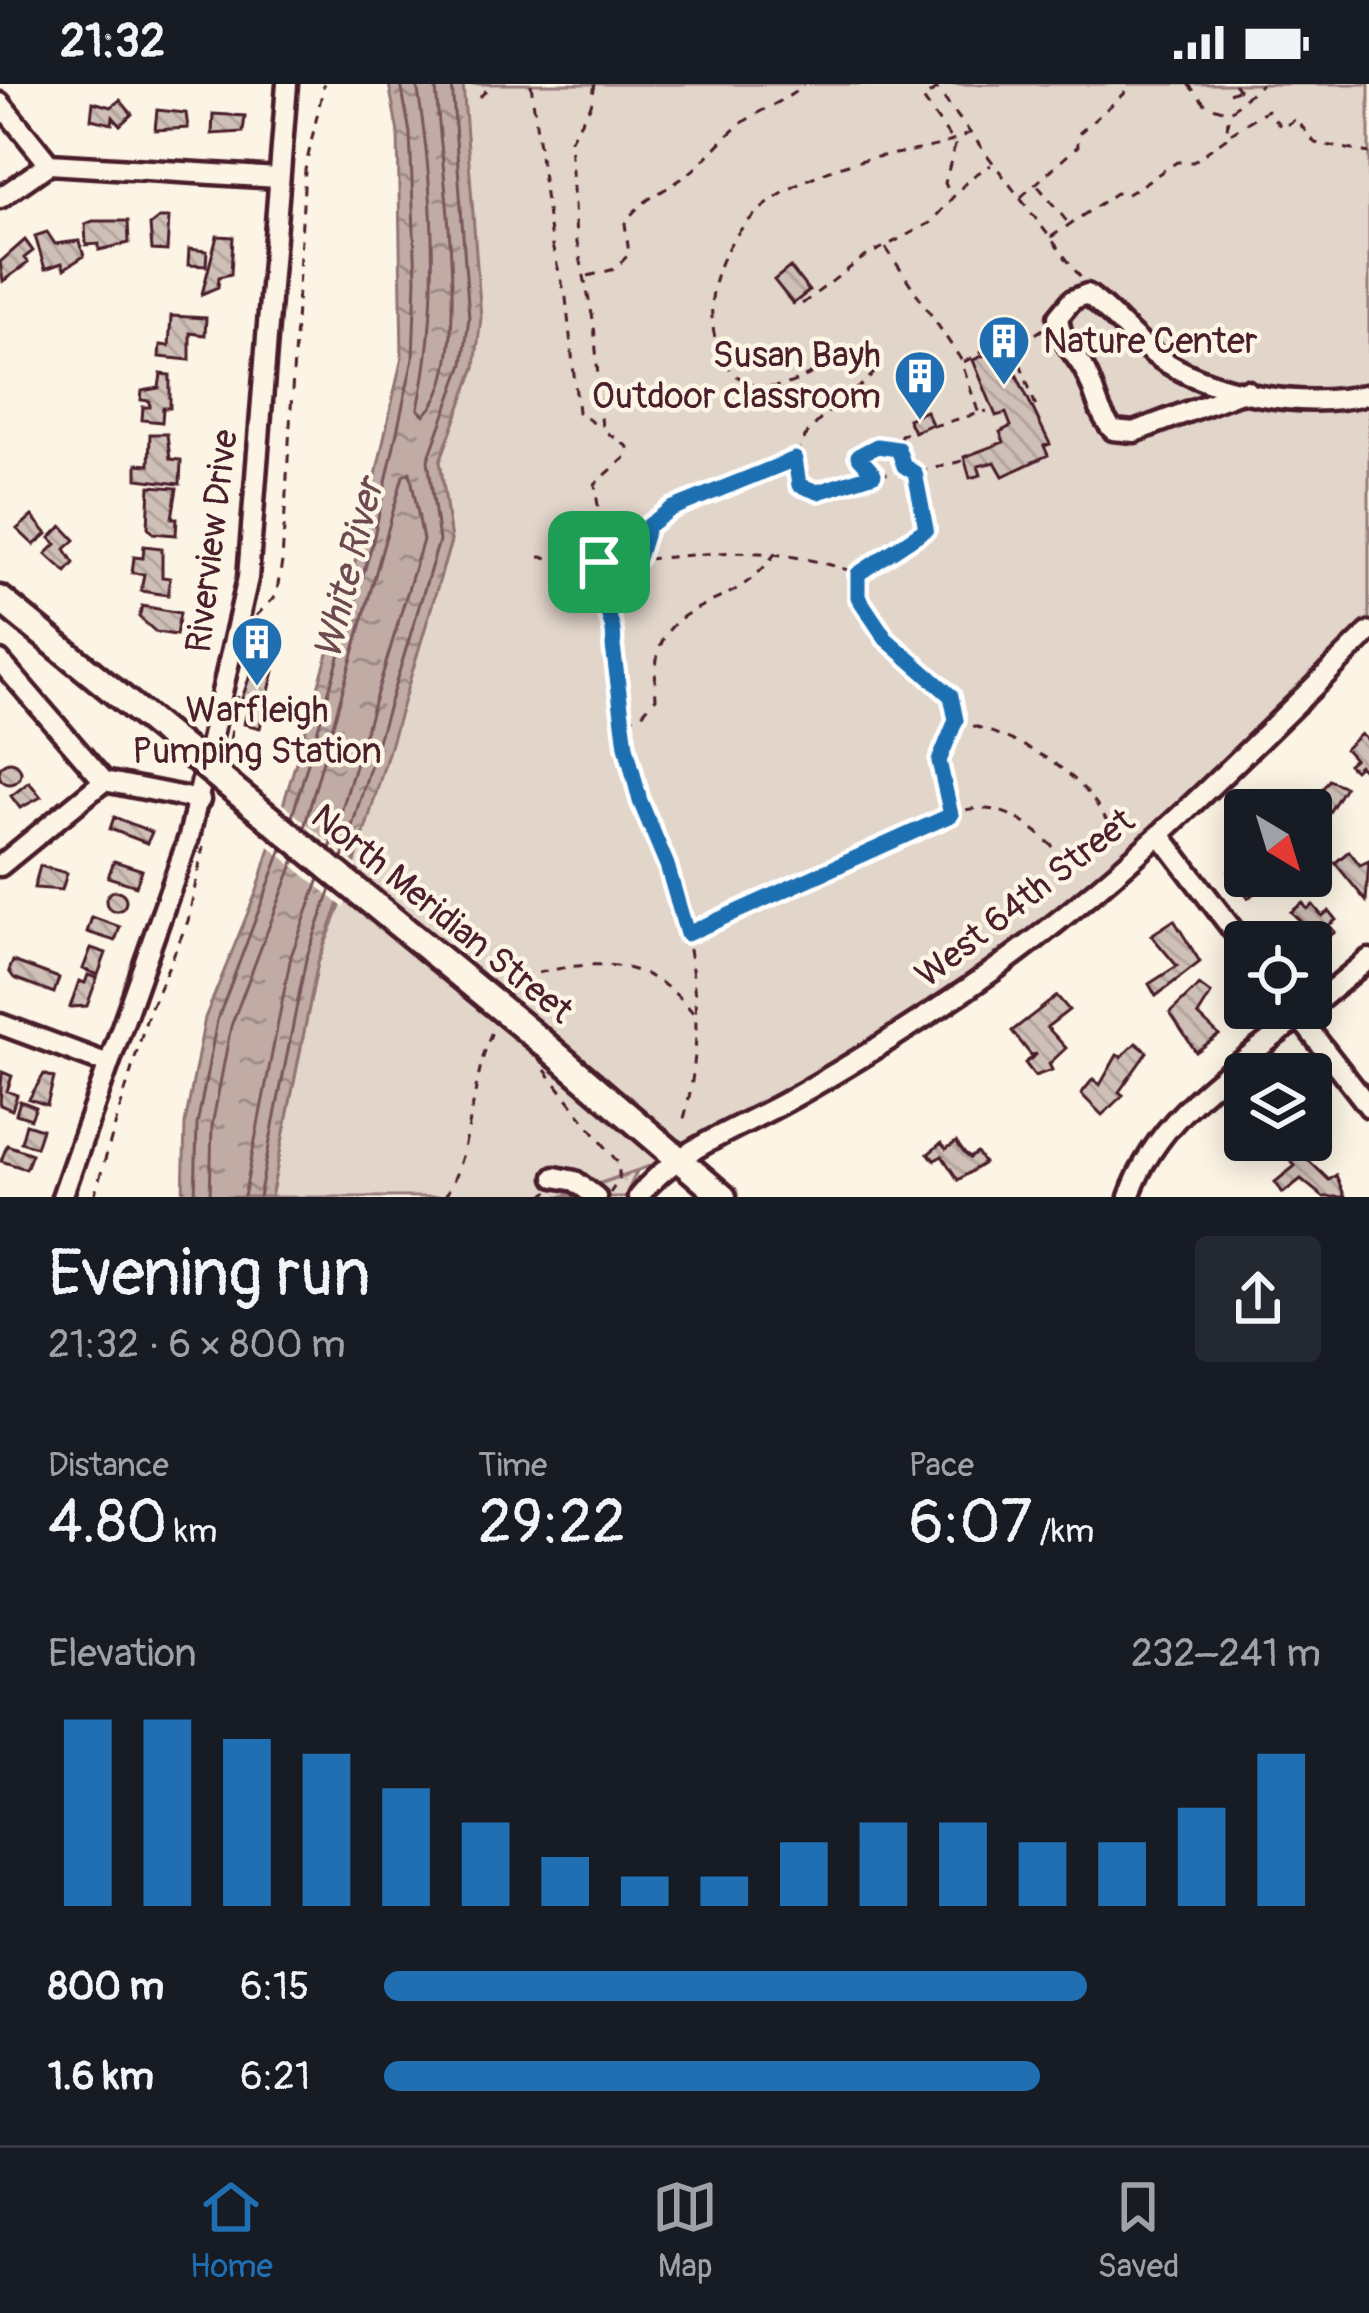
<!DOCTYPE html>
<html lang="en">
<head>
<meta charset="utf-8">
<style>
  body { margin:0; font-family:Pangolin,sans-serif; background:#242831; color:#f1f3f6; height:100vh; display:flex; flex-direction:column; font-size:45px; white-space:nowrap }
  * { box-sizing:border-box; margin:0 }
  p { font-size:39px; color:#9ea1a6 }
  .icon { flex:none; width:66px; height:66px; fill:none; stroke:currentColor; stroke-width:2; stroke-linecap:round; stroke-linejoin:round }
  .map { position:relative; height:1113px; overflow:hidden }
  .drawer { display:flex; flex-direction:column; background:#171b24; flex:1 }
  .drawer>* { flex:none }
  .needle { width:78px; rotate:142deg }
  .controls { position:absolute; left:1224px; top:705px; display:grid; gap:24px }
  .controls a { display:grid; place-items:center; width:108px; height:108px; border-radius:12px; background:#171b24; box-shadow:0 6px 30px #0003; font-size:60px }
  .pin { position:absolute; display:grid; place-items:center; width:102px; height:102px; color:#fff; margin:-51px; border-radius:24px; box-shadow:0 6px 18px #0006 }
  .round { display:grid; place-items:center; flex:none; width:126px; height:126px; border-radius:12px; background:#242831 }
  .head { display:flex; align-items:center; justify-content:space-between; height:204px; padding:0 48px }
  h1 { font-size:66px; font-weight:600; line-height:90px }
  .figures { display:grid; grid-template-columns:repeat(3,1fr); gap:18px; height:204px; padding:12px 48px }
  .figures div { display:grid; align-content:center }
  .figures b { font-size:60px; font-weight:600 }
  .figures small { font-size:33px; font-weight:400 }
  .figures p { font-size:33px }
  .chart { height:336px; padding:24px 48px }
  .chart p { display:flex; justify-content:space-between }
  .chart svg { width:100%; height:216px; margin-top:12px; stroke:#1f6fb2; stroke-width:6 }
  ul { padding:0 48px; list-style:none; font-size:39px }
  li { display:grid; grid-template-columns:192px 144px 1fr; align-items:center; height:90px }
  li i { height:30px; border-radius:15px; background:#1f6fb2 }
  .status { display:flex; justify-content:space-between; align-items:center; height:84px; padding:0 60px; background:#171b24; direction:ltr }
  .status svg { height:33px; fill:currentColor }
  .menu { display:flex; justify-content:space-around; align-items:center; height:168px; border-top:3px solid #363941; background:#171b24; font-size:33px; color:#9ea1a6 }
  .menu a { display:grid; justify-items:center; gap:6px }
  .menu .on { color:#1f6fb2 }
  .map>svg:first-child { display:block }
  .forest { fill:url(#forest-crowns); stroke:#967a7a; stroke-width:3 }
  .green { fill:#e2d5ca; stroke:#967a7a; stroke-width:3 }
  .water { fill:url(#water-ripples); stroke:#917474; stroke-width:3 }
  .pier { fill:#fcf5e5 }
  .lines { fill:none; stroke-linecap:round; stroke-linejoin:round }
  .shore { stroke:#79575c; stroke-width:3 }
  .building { fill:url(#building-back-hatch); stroke:#4a1f2b; stroke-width:3 }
  .minor-casing { stroke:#4a1f2b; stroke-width:27 }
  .major-casing { stroke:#4a1f2b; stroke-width:33 }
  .path { stroke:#4a1f2b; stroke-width:3; stroke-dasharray:9 9; stroke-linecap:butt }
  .minor { stroke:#fcf5e5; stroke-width:18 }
  .major { stroke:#fcf5e5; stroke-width:24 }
  .major-bridge-casing { stroke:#4a1f2b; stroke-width:33; stroke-linecap:butt }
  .major-bridge { stroke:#fcf5e5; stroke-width:24 }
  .route-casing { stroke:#fff; stroke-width:24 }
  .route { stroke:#1f6fb2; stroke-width:15 }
  .labels { text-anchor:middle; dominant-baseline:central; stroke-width:9; stroke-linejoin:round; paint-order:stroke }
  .poi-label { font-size:36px; fill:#4a1f2b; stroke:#fcf5e5; text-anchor:start }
  .street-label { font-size:36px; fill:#4a1f2b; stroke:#fcf5e5 }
  .water-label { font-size:39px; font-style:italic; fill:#6d4950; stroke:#fcf5e5 }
</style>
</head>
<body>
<div class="status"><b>21:32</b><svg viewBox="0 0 49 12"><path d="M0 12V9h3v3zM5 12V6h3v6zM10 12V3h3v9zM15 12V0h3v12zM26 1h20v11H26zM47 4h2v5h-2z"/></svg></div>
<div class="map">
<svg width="1369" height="1113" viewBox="0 0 1369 1113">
  <defs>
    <pattern id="forest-crowns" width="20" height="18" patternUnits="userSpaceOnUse" patternTransform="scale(3)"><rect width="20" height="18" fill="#e2d5ca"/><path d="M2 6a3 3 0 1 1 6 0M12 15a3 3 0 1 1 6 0" fill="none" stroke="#c3b6ae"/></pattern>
    <pattern id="water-ripples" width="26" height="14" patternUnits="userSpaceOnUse" patternTransform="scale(3)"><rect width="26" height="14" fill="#c0aca5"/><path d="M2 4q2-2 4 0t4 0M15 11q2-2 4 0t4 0" fill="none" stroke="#9e8b87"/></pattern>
    <pattern id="building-back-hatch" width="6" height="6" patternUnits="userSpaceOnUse" patternTransform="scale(3)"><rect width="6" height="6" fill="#cfc0b7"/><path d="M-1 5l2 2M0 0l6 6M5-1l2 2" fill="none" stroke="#b3a59e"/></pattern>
  </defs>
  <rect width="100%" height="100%" fill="#fcf5e5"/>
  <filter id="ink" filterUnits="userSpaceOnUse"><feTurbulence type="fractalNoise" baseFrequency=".00833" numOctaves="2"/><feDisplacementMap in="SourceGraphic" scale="24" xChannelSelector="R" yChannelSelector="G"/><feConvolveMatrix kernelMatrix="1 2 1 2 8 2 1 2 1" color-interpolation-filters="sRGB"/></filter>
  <g filter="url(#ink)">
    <path class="forest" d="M 637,1087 L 625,1113 L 561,1113 Z"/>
    <path class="green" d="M 462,0 L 1369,0 L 1369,548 L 1161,752 L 992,887 L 676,1073 L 560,1113 L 271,1113 L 318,878 L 348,802 L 451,457 L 440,377 L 475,283 Z"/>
    <path class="water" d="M 389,0 L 463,0 L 481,234 L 475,283 L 440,377 L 451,457 L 366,743 L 318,878 L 271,1113 L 183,1113 L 185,1040 L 205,934 L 258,804 L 296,678 L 362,454 L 402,273 L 398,49 Z"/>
    <path class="pier" d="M 278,716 L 358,782 L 344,824 L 265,759 Z"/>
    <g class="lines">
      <path class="shore" d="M 417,0 C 434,105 440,221 418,325 L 424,331 C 478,284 438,71 436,0
        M 292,733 L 373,457 L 413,275 L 416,195 L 410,49 L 401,0
        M 304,744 L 403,392 L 410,388 L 423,456 L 330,765
        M 342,775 L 439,457 L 428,376 L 463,280 L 469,234 L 452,0
        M 195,1113 L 197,1041 L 217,937 L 282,765
        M 210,1113 L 212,1042 L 231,942 L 295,775
        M 244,1113 L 291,872 L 319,795
        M 259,1113 L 306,875 L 331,805"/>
    </g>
    <path class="building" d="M 120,16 L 132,30 L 120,41 L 113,33 L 112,40 L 91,35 L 93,18 L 111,23 Z
      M 157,26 L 186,29 L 188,44 L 155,46 Z
      M 213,30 L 245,32 L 243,48 L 212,50 Z
      M 159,134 L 169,134 L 167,167 L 152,166 L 150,141 Z
      M 93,137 L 128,137 L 129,159 L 99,166 L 99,160 L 86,161 L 85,140 Z
      M 47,148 L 55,160 L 79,157 L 84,172 L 64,185 L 62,179 L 45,185 L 35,152 Z
      M 217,152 L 233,153 L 231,190 L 219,193 L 218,203 L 202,210 Z
      M 25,156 L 33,167 L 24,174 L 28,179 L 3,197 L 0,178 Z
      M 189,165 L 207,167 L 206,182 L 188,181 Z
      M 790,183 L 809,207 L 793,220 L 774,196 Z
      M 171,232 L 206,234 L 205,251 L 190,249 L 190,276 L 159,273 L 160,261 L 169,262 Z
      M 1003,263 L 1050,360 L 1044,362 L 1048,371 L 1003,392 L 995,378 L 978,382 L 981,391 L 970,394 L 964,373 L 1004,358 L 1000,348 L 1011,342 L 1006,329 L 996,332 L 973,276 Z
      M 161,290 L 170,291 L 170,324 L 163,324 L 162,338 L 142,336 L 143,323 L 150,323 L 150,317 L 141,316 L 142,307 L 159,304 Z
      M 926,327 L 932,340 L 914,348 L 908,335 Z
      M 150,350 L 167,350 L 170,375 L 181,376 L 180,400 L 137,395 L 137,380 L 149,381 Z
      M 150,402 L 177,404 L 172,434 L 177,434 L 176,451 L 153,449 L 148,443 Z
      M 32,432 L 47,450 L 34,461 L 17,445 Z
      M 62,442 L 75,456 L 65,465 L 74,479 L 66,488 L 46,470 L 56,460 L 50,454 Z
      M 144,462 L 162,464 L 162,493 L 170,494 L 168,511 L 141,507 L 144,490 L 132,489 L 134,473 L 143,474 Z
      M 142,522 L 180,529 L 176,551 L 156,548 L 139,533 Z
      M 261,560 L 270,562 L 265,585 L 274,587 L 260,644 L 244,640 L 248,622 L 240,620 Z
      M 1361,650 L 1369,658 L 1367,689 L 1359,681 L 1354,686 L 1348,680 L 1354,675 L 1345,665 Z
      M-1 689a11 11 0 1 1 22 0a11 11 0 1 1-22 0Z
      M 1329,696 L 1345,703 L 1323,738 L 1309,723 Z
      M 29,698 L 41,713 L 20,724 L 11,712 Z
      M 114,733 L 152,748 L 147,759 L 110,745 Z
      M 1349,767 L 1360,781 L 1369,777 L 1366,817 L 1335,779 Z
      M 1245,772 L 1245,792 L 1261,793 L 1254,799 L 1259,805 L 1248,814 L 1229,787 Z
      M 114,777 L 142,786 L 136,802 L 108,793 Z
      M 40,782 L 67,789 L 62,806 L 34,804 Z
      M106 817a10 10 0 1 1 20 0a10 10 0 1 1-20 0Z
      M 1303,819 L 1307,825 L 1313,821 L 1322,832 L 1329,827 L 1336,836 L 1329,841 L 1335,848 L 1322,858 L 1291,828 Z
      M 92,833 L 120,843 L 115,857 L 87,848 Z
      M 1174,836 L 1200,878 L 1156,912 L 1149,900 L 1177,882 L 1151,851 Z
      M 91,864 L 106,869 L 98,891 L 83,885 Z
      M 13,877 L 59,894 L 54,909 L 14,894 L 9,887 Z
      M 88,891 L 97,894 L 87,922 L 70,923 L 79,897 L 85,899 Z
      M 1199,901 L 1211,910 L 1198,931 L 1219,951 L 1196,968 L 1170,929 Z
      M 1057,912 L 1069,926 L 1047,943 L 1066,964 L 1049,980 L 1052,986 L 1035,992 L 1025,979 L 1037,970 L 1031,971 L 1012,947 Z
      M 1136,959 L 1147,968 L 1119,1008 L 1123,1011 L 1102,1031 L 1081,1010 L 1093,995 L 1100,1001 L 1117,971 L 1121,973 Z
      M 2,988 L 12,992 L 7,1007 L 17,1011 L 12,1026 L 0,1021 Z
      M 44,990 L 54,994 L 47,1021 L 29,1015 Z
      M 20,1017 L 36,1023 L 31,1035 L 16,1030 Z
      M 26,1040 L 42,1045 L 36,1063 L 21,1058 Z
      M 956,1058 L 965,1070 L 970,1074 L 977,1069 L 984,1079 L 958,1096 L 942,1072 L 935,1076 L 928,1070 L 941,1059 L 946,1065 Z
      M 7,1061 L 32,1070 L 26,1085 L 1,1077 Z
      M 1300,1068 L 1329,1096 L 1336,1091 L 1345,1113 L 1323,1113 L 1301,1095 L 1283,1109 L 1275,1098 L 1295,1082 L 1290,1075 Z"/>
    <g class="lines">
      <g class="minor-casing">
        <path id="minor" d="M 0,19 L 49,80 L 279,94
          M 0,114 L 49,80
          M 1246,306 L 1134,348 L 1113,346 C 1096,327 1096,306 1084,285 C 1072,265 1061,258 1058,233 L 1072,216 L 1087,210 C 1112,228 1130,253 1155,271 C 1211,311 1304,326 1369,310
          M 0,577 L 104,697 L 200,716
          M 1161,752 L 1245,862
          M 0,782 L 104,697
          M 1311,923 L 1369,875
          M 1292,924 L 1369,1023
          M 0,940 L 108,980
          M 555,1093 L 575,1097 L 596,1113
          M 62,1113 L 189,753 L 248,494 L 287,0
          M 638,1113 C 676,1065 736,1046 789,1016 C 850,982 909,944 967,905 C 1117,802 1241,674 1369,548
          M 1129,1113 C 1160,1025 1242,981 1310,924"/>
      </g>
      <g class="major-casing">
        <path id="major" d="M 0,515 L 187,667
          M 543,959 L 723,1113"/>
      </g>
      <path class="path" d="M 531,0 L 551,158 L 566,214 L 578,328 L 599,343
        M 595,0 L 591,21 L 570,56 L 576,154 L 594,240 L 602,345 L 628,363 L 626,373 L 595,400 L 603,459 L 598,513 L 616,547 L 613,562 C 621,614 623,667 639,716 C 647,740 660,761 668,784 C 695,865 707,955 683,1038
        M 933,0 L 1081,194
        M 1188,0 L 1206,21 L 1229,28 L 1261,0
        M 1234,0 L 1245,13
        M 936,5 L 923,15 L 955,61 L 945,99 L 951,112
        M 1229,9 L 1237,6
        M 480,13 L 492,0
        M 1231,49 L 1267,26 L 1282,44 L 1296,35 L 1315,59 L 1369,69
        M 1038,102 L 1069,140
        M 1021,113 L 1078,62 L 1077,51 L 1124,10 L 1128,0
        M 1051,153 L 1116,109 L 1126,111 L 1177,78 L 1193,78 L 1226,54 L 1229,28
        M 886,164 L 960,274 L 979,330
        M 588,192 L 615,185 L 629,170 L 625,139 C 642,114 661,110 684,93 C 708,76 723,51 748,35 C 767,22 787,17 804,0
        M 802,220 L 863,174 L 930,139 L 970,94 L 991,81
        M 1006,270 L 1043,245
        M 964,278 L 997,260 L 1015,265 L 1038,328
        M 898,365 L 877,361 L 858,372 L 874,390 L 915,389 L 926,445 L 858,490 L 858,513 L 886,555 L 951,612 L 956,636 L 939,677 L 951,731
        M 962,377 L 915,389 L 897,368 L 901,351 L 987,327
        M 874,390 L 818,408 L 799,401 C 781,343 849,322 879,283 L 875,275 C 863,275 849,273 838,277 C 818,284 801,298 779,302 C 736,311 714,270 712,234 C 706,143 792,91 872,74 C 905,67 939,66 969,49
        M 539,473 C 560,474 583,478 605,478 C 708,473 752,454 857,489
        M 638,474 L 648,443 L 671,425 L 793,376
        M 256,532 L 276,512 L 282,478 L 305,86 L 324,0
        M 626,636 L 641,631 L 656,614 C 647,501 727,541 776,468
        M 956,636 C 1019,656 1078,680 1109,741
        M 227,673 L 238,612
        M 687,851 L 959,727 C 1005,717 1028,740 1060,769 C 1090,770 1105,743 1135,739
        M 511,907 L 517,894 C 588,876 644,867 694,930
        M 545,986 L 619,1080 L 619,1096 L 610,1109
        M 94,1113 L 148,930 L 188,837 L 203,763
        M 445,1113 C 475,1062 469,997 494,943
        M 542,1113 L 550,1106"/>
      <use href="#minor" class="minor"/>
      <use href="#major" class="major"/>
      <g class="major-bridge-casing">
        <path id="major-bridge" d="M 187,667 L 543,959"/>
      </g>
      <use href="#major-bridge" class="major-bridge"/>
    </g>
  </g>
  <g class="lines" filter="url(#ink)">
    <g class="route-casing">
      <path id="route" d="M 877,362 L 898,365 L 904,382 L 915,389 L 926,445 L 858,490 L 858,513 L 886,555 L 951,612 L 956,636 L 939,677 L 951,731 L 687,850 L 667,781 L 640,717 L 626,662 L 613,562 C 618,532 592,515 599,478 L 638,474 L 648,442 L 671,425 L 795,375 L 799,401 L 818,408 L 874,390 L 858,372 Z"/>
    </g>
    <use href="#route" class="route"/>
  </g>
  <defs>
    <g id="building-pin" transform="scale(2.7)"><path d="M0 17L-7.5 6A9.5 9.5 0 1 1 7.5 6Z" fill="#1f6fb2" stroke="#fcf5e5"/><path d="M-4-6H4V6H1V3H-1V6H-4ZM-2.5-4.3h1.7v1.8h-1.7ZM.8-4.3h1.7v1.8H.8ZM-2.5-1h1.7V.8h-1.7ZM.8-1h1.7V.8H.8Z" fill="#fff"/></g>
  </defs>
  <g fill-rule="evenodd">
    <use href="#building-pin" x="1004" y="257"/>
    <use href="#building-pin" x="920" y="292"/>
    <use href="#building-pin" x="257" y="558"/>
  </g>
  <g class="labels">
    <g class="poi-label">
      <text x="1043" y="257">Nature Center</text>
      <text x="881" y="271" text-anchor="end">Susan Bayh<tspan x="881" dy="41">Outdoor classroom</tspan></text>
      <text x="257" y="626" text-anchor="middle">Warfleigh<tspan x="257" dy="41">Pumping Station</tspan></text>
    </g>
    <g class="street-label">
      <text transform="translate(212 457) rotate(-83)">Riverview Drive</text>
      <text transform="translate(1025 814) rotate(-38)">West 64th Street</text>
      <text transform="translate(442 830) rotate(39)">North Meridian Street</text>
    </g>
    <g class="water-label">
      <text transform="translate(349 485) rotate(-76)">White River</text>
    </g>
  </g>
</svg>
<div class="controls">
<a><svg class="needle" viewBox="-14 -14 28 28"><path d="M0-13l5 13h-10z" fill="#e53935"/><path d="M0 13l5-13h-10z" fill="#9ea1a6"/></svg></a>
<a><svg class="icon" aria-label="locate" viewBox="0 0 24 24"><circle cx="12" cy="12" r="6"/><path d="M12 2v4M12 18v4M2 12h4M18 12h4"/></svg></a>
<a><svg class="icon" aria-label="layers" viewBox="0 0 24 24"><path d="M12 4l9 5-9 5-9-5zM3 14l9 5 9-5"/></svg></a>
</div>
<div class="pin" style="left:599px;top:478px;background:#1e9e55"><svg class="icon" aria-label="arrive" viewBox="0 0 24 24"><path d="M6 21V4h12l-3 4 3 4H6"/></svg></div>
</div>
<section class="drawer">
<div class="head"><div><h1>Evening run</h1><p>21:32 · 6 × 800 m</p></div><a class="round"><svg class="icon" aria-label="share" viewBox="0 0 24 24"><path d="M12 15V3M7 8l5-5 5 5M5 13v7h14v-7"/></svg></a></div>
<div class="figures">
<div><p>Distance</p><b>4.80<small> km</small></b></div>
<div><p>Time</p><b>29:22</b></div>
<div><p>Pace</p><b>6:07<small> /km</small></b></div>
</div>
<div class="chart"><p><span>Elevation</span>232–241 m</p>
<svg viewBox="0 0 160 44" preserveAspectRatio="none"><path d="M5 44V6M15 44V6M25 44V10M35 44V13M45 44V20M55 44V27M65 44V34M75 44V38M85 44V38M95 44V31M105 44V27M115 44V27M125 44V31M135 44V31M145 44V24M155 44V13"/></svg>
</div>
<ul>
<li><b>800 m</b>6:15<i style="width:75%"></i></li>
<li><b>1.6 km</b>6:21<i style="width:70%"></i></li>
</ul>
</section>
<nav class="menu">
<a class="on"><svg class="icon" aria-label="home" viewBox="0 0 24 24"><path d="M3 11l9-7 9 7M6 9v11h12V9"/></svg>Home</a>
<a><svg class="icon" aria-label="map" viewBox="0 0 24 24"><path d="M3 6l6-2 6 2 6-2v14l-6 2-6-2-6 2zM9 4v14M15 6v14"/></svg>Map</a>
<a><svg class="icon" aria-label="saved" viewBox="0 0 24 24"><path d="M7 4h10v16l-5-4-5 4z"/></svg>Saved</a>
</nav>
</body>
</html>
